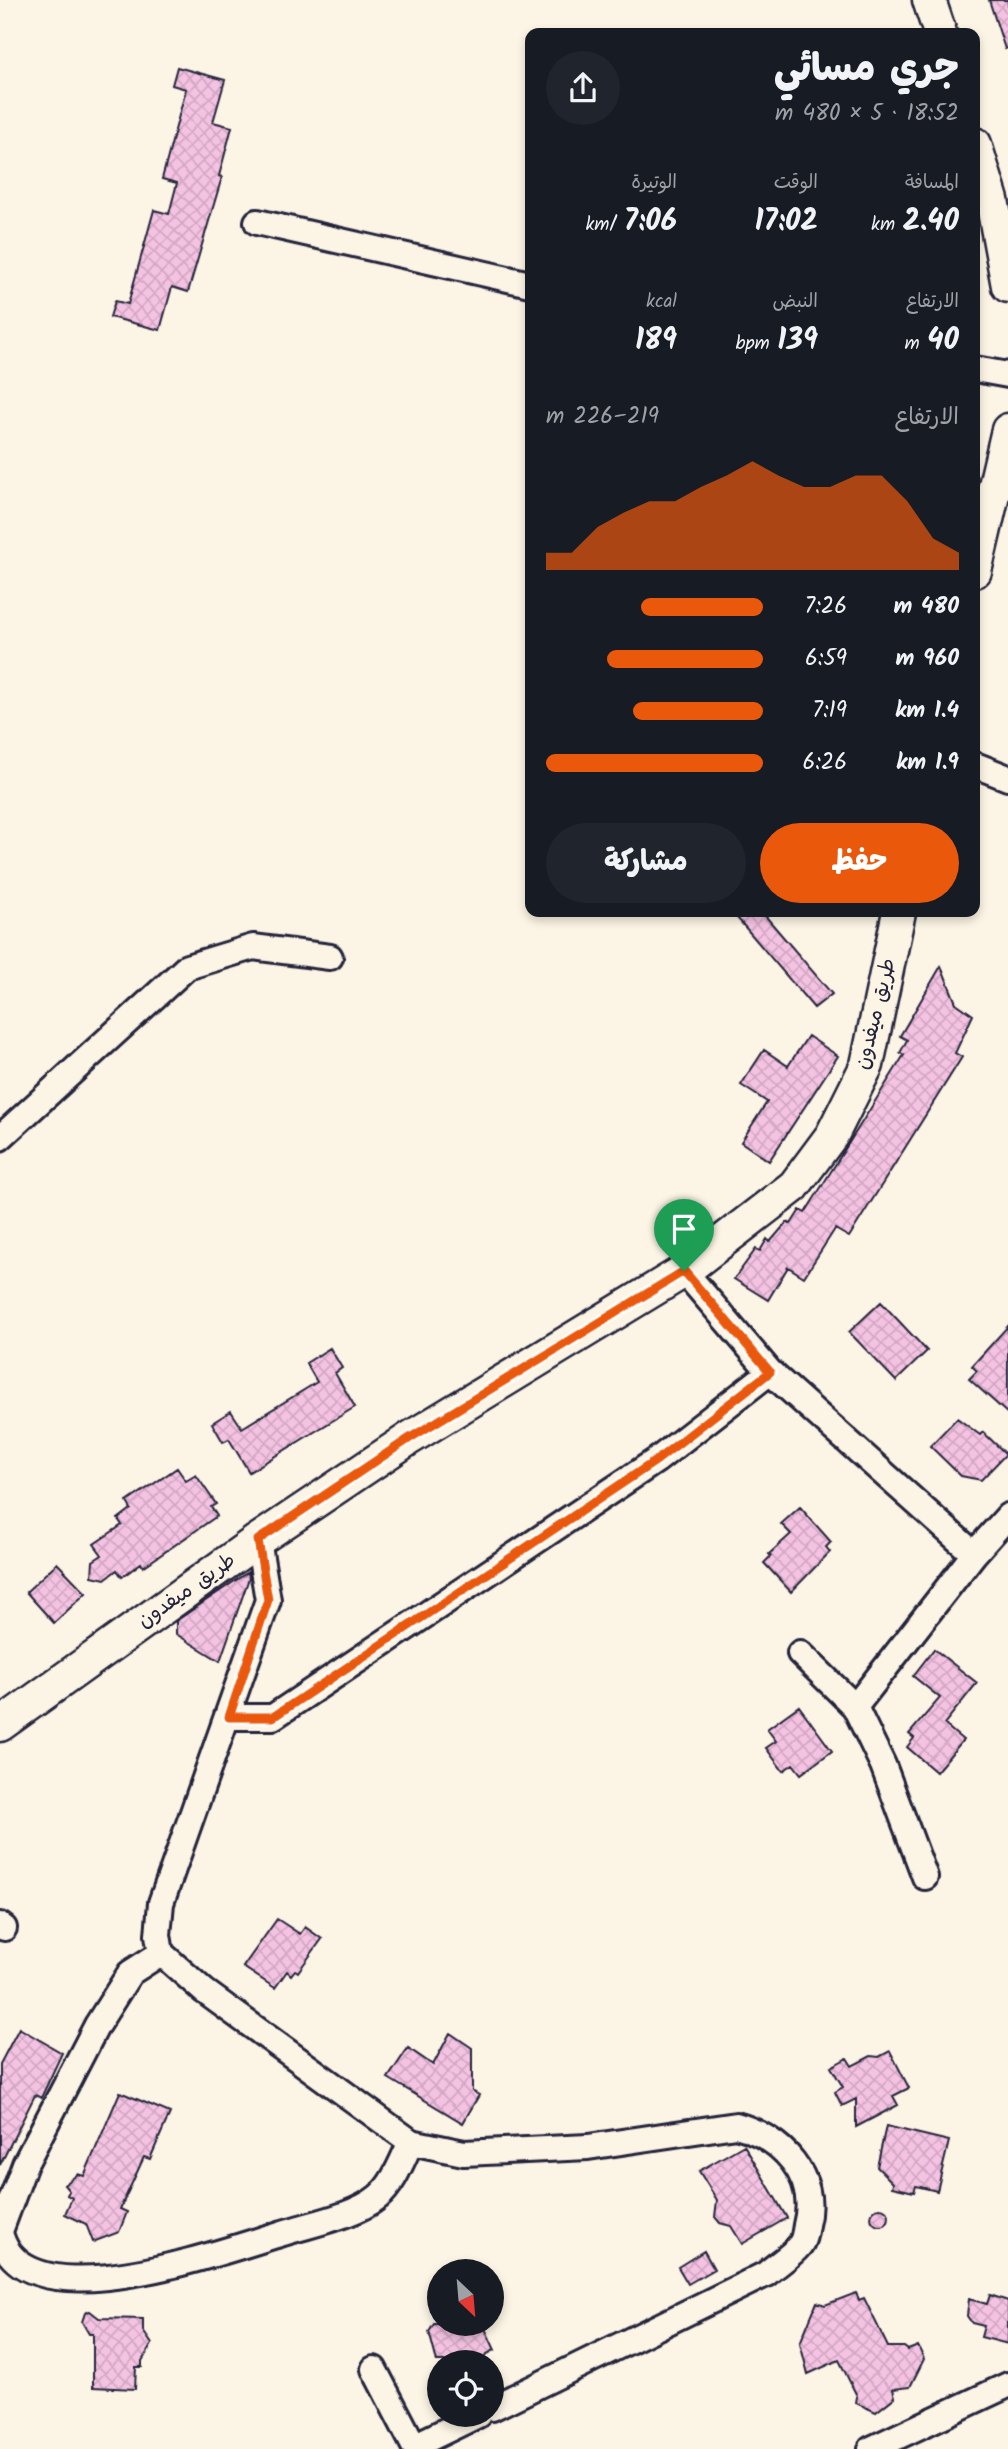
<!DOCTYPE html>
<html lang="ar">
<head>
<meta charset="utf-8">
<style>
  body { margin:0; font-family:Kalam,"Playpen Sans Arabic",sans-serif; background:#20242c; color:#f1f3f6; direction:rtl; height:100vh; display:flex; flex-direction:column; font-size:26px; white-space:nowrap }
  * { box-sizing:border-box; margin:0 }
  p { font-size:23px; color:#9ea1a6 }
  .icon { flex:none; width:38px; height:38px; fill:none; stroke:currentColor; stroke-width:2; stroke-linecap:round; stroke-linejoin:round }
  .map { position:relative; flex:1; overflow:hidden; direction:ltr }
  .side { position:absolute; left:525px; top:28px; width:455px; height:889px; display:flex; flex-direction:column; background:#171b24; border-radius:14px; box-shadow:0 4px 10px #0003; direction:rtl }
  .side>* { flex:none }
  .needle { width:46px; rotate:154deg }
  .tools { position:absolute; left:427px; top:2259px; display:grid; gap:14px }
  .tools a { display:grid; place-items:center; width:77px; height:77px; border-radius:50%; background:#171b24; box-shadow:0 4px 10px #0003; font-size:35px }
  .pin { position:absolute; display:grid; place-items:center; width:60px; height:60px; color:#fff; margin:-72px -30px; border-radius:50% 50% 50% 0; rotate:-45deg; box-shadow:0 0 7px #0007 }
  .pin .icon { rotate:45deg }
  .round { display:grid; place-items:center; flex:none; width:74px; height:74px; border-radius:37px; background:#20242c }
  .overview { display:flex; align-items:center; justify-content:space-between; height:119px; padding:0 21px }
  h1 { font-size:38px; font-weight:800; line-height:52px }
  .stats { display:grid; grid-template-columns:repeat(3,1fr); gap:10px; height:119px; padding:7px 21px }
  .stats div { display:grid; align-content:center }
  .stats b { font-size:30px; font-weight:800 }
  .stats small { font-size:19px; font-weight:400 }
  .stats p { font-size:19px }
  .chart { height:196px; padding:14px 21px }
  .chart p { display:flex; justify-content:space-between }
  .chart svg { width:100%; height:126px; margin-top:7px; fill:#ea580c; opacity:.7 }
  .button { display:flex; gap:14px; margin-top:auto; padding:14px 21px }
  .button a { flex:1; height:80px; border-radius:42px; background:#ea580c; color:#fff; font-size:28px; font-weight:800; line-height:80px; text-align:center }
  .button a+a { background:#20242c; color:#f1f3f6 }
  ul { padding:0 21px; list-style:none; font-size:23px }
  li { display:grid; grid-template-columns:112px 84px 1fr; align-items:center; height:52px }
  li i { height:18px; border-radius:9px; background:#ea580c }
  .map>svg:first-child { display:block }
  .building { fill:url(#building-cross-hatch); stroke:#22223b; stroke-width:2 }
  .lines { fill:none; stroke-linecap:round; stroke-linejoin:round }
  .minor-casing { stroke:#22223b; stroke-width:30 }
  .major-casing { stroke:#22223b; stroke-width:37 }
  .minor { stroke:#fcf5e5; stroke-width:24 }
  .major { stroke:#fcf5e5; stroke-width:32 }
  .route-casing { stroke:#fff; stroke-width:14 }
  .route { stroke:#ea580c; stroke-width:9 }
  .labels { text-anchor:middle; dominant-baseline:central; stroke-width:5; stroke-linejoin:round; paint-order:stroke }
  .street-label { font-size:21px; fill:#22223b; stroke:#fcf5e5 }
</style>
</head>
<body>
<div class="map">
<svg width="1008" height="2449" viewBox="0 0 1008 2449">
  <defs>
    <pattern id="building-cross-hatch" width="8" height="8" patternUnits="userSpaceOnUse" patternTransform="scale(1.75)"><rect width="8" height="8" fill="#f5c3e2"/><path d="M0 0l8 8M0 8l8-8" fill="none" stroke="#d2a7c3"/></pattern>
  </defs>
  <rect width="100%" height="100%" fill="#fcf5e5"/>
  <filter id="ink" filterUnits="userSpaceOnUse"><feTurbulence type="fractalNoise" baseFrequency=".0143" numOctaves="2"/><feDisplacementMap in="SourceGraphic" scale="14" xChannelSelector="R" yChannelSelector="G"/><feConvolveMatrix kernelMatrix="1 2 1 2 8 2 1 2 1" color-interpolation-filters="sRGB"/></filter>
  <g filter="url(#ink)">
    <path class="building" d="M 989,0 L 1008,0 L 1008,48 L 1005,49 Z
      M 177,67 L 225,80 L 213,122 L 232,127 L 219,176 L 222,177 L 188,292 L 172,287 L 160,330 L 110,317 L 115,301 L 128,304 L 154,210 L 169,214 L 177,183 L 162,179 L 186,89 L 172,85 Z
      M 732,912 L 762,912 L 832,994 L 814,1008 Z
      M 941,966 L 956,1003 L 973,1015 L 955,1053 L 962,1057 L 849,1237 L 835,1229 L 804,1277 L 788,1267 L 768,1300 L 734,1279 L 756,1249 L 760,1251 L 767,1239 L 770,1242 L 787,1222 L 791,1224 L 800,1210 L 805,1213 L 904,1055 L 900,1053 L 907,1040 L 900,1036 Z
      M 808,1036 L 838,1056 L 769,1161 L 741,1142 L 767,1102 L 741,1085 L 764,1050 L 788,1066 Z
      M 881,1302 L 927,1351 L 896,1381 L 849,1332 Z
      M 1008,1326 L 1008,1414 L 969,1379 L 977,1371 L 972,1366 Z
      M 330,1348 L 342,1368 L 335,1373 L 355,1407 L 249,1472 L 229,1439 L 223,1442 L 212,1423 L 231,1411 L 242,1428 L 317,1382 L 306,1363 Z
      M 957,1418 L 980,1435 L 983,1432 L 1006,1454 L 981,1480 L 961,1476 L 930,1446 Z
      M 177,1468 L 186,1481 L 196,1475 L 216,1504 L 211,1507 L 217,1516 L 143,1567 L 141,1563 L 122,1577 L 117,1570 L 105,1579 L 92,1576 L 93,1561 L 102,1555 L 94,1544 L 122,1525 L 118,1519 L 131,1509 L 127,1502 Z
      M 800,1507 L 831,1542 L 826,1547 L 830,1552 L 791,1592 L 764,1563 L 771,1556 L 769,1554 L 791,1534 L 781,1524 Z
      M 57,1563 L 86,1593 L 54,1623 L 26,1592 Z
      M 248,1572 L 249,1578 L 220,1661 L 176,1634 L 176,1621 Z
      M 934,1649 L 977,1683 L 944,1724 L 963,1740 L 936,1772 L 907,1747 L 914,1738 L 909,1734 L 940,1698 L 913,1676 Z
      M 799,1706 L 832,1751 L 801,1774 L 793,1764 L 783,1771 L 766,1748 L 776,1741 L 767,1729 Z
      M 277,1919 L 300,1934 L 305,1927 L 322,1939 L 298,1972 L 295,1970 L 291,1975 L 287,1971 L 275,1988 L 243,1967 Z
      M 19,2028 L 62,2053 L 41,2098 L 35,2095 L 0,2165 L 0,2064 Z
      M 450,2033 L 472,2048 L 472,2091 L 479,2095 L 463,2123 L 388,2078 L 408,2048 L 433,2065 Z
      M 890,2051 L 909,2088 L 893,2096 L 898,2105 L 856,2127 L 856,2099 L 842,2106 L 835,2092 L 843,2087 L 831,2067 L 847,2058 L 852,2066 L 871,2056 L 879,2057 Z
      M 120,2092 L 170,2113 L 150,2159 L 144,2157 L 120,2209 L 127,2212 L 119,2232 L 93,2242 L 86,2224 L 65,2214 L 72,2198 L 67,2195 L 69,2191 L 64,2185 L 78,2174 L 84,2176 Z
      M 886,2126 L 949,2141 L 937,2191 L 916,2186 L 914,2192 L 892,2187 L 893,2183 L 877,2167 Z
      M 744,2145 L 787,2218 L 742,2244 L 731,2226 L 720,2223 L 715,2217 L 717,2200 L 699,2171 Z
      M871 2217a9 9 0 1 1 18 0a9 9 0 1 1-18 0Z
      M 704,2251 L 714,2269 L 688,2284 L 678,2267 Z
      M 856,2293 L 859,2300 L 864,2298 L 888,2347 L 904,2347 L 908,2350 L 918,2346 L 924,2359 L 910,2387 L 893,2389 L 895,2397 L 876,2412 L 856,2403 L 857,2396 L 839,2360 L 808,2374 L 800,2343 L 817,2302 L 825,2305 Z
      M 990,2295 L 1008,2301 L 1008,2344 L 981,2337 L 984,2326 L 972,2323 L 967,2316 L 969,2299 L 987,2304 Z
      M 90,2311 L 99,2318 L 143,2319 L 143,2331 L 152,2344 L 142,2361 L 142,2367 L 136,2367 L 135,2389 L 93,2387 L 93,2334 L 89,2334 L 82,2322 L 85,2313 Z
      M 434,2324 L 483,2324 L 495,2350 L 487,2354 L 483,2362 L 437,2362 L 429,2332 Z"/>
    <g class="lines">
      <g class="minor-casing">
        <path id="minor" d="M 257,222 L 530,284
          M 975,369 L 1008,375
          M 975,765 L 1008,778
          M 0,1138 L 187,967 L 253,947 L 330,957
          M 684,1271 L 770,1372 L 974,1554
          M 258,1540 L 268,1600 L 161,1903 L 158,1935 L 161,1953 L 204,1991 L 411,2142 L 464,2153 L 588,2147 L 736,2125 C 781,2137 819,2176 806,2225 C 805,2231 804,2241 799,2246 C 791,2256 776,2265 766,2274 L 492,2408
          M 800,1653 L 855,1707
          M 229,1717 L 273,1717 L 657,1460 L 770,1372
          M 925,1877 L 883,1765 L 855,1707 L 974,1554 L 1008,1516
          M 0,1925 L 4,1928
          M 0,2231 L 25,2164 L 97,2025 L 130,1973 L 161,1953
          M 0,2232 C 20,2327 224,2250 283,2233 C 311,2224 355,2216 378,2197 C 394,2184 402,2160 411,2142
          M 374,2369 L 414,2446 L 478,2415
          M 871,2449 L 1008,2385"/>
      </g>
      <g class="major-casing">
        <path id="major" d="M 929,0 L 940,33
          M 975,144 L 992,200 L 1008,286
          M 975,571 L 1008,430
          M 0,1725 L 258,1540 L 410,1438 L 684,1271 L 794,1186 L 832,1135 L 867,1065 L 899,912"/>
      </g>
      <use href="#minor" class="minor"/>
      <use href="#major" class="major"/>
    </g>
  </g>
  <g class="lines" filter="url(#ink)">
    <g class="route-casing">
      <path id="route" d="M 684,1271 L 770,1372 L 657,1460 L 273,1717 L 229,1717 L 268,1600 L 258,1540 L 410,1438 Z"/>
    </g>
    <use href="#route" class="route"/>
  </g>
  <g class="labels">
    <g class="street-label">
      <text transform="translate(876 1014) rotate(-76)">طريق ميفدون</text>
      <text transform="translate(187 1591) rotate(-35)">طريق ميفدون</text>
    </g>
  </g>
</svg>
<div class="tools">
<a><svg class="needle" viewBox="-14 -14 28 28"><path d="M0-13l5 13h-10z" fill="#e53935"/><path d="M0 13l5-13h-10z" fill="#9ea1a6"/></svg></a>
<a><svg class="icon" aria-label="locate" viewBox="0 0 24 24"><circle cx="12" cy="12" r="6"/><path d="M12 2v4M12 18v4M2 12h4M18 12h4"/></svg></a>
</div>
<div class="pin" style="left:684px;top:1271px;background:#1e9e55"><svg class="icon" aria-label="arrive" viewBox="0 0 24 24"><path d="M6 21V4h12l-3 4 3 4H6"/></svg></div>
<section class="side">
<div class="overview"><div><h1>جري مسائي</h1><p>18:52 · 5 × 480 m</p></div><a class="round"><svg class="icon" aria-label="share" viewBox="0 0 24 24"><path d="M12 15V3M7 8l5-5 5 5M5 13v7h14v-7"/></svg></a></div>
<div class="stats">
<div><p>المسافة</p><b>2.40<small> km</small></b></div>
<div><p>الوقت</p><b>17:02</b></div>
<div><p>الوتيرة</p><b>7:06<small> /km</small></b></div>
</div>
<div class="stats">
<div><p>الارتفاع</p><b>40<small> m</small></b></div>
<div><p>النبض</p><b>139<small> bpm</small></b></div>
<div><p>kcal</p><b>189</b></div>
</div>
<div class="chart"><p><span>الارتفاع</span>219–226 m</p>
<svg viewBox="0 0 160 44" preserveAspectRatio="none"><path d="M0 44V38L10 38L20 29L30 24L40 20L50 20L60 15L70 11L80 6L90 11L100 15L110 15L120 11L130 11L140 20L150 33L160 38V44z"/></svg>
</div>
<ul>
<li><b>480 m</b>7:26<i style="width:56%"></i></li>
<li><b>960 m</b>6:59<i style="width:72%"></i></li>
<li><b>1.4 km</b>7:19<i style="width:60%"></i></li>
<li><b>1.9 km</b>6:26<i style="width:100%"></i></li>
</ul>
<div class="button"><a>حفظ</a><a>مشاركة</a></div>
</section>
</div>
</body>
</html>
